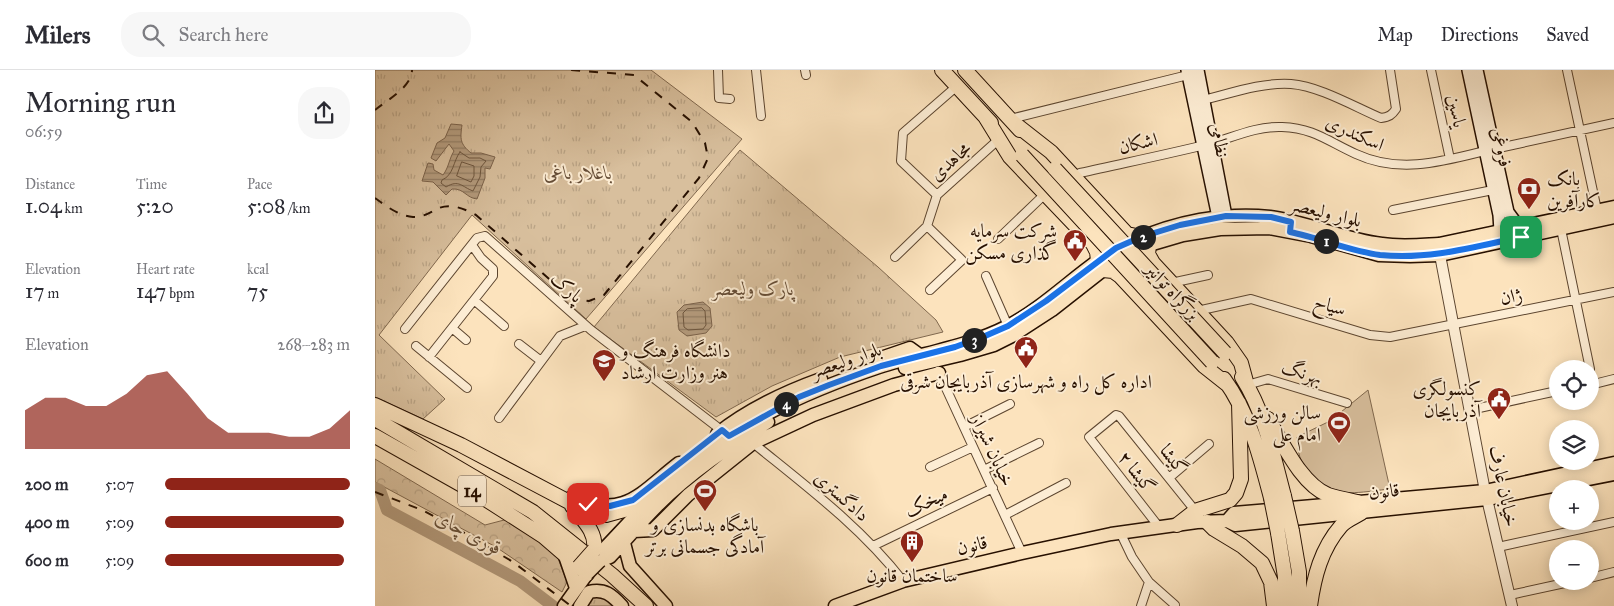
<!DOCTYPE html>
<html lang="en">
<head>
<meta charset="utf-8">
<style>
  body { margin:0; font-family:"IM FELL Great Primer",Amiri,serif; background:#f7f7f7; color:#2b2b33; height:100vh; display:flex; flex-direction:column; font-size:19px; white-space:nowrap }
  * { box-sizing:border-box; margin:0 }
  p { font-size:16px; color:#7c7c81 }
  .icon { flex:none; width:28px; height:28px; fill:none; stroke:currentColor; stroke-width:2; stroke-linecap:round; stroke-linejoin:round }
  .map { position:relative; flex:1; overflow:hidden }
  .drawer { display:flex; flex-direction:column; background:#fff; width:375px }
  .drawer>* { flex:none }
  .tools { position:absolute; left:1174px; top:290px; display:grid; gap:10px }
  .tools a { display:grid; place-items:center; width:50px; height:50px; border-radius:50%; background:#fff; box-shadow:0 2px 12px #0003; font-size:25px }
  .pin { position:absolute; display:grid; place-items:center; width:42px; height:42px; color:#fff; margin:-21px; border-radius:10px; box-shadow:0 2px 8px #0006 }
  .km { position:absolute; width:25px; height:25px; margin:-12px; border-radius:50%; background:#222; color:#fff; font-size:14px; line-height:25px; text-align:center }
  .round { display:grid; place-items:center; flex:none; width:52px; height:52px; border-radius:20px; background:#f7f7f7 }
  .summary { display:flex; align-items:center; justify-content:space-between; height:85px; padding:0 25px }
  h1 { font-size:28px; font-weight:600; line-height:38px }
  .figures { display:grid; grid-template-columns:repeat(3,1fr); gap:8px; height:85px; padding:5px 25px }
  .figures div { display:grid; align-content:center }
  .figures b { font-size:21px; font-weight:600 }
  .figures small { font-size:14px; font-weight:400 }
  .figures p { font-size:14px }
  .chart { height:140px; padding:10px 25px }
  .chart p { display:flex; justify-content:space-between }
  .chart svg { width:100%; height:90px; margin-top:5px; fill:#8f2418; opacity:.7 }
  ul { padding:0 25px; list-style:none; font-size:16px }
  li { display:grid; grid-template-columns:80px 60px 1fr; align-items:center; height:38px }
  li i { height:12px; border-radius:6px; background:#8f2418 }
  header { display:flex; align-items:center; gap:30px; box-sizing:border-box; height:70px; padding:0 25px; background:#fff; border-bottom:1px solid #e1e1e2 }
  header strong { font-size:24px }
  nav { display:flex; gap:28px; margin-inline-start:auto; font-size:18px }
  .search { width:350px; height:45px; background:#f7f7f7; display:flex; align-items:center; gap:12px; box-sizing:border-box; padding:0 18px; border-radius:20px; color:#7c7c81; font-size:19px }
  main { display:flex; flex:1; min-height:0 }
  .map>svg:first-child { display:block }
  .grass { fill:url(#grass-tufts); stroke:#80684e }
  .forest { fill:url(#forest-crowns); stroke:#80684e }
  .garden { fill:#d8bf9d; stroke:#80684e }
  .water { fill:url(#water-rules); stroke:#7c634b }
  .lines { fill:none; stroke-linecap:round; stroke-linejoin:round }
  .shore { stroke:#6e563e; stroke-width:1 }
  .river { stroke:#b49b7d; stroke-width:12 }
  .minor-casing { stroke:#5c452f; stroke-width:10 }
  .tertiary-casing { stroke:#5c452f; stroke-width:12 }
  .secondary-casing { stroke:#271000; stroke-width:14 }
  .primary-casing { stroke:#271000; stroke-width:15 }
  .trunk-casing { stroke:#271000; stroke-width:16 }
  .minor { stroke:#fdedd4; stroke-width:8 }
  .tertiary { stroke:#fdedd4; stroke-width:10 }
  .secondary { stroke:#fdedd4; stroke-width:11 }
  .primary { stroke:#fce3bd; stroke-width:12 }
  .trunk { stroke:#fce3bd; stroke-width:14 }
  .rail { stroke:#271000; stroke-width:2; stroke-dasharray:9 9; stroke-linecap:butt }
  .primary-bridge-casing { stroke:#271000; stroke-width:15; stroke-linecap:butt }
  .trunk-bridge-casing { stroke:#271000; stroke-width:16; stroke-linecap:butt }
  .primary-bridge { stroke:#fce3bd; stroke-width:12 }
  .trunk-bridge { stroke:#fce3bd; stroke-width:14 }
  .route-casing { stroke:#fff; stroke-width:10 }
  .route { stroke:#1a73e8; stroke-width:6 }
  .labels { text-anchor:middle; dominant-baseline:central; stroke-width:4; stroke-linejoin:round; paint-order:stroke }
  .shield { fill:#fdedd4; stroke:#675240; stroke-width:1 }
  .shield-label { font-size:18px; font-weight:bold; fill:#271000 }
  .street-label { font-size:19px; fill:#271000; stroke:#fdedd4 }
  .park-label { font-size:19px; font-style:italic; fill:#654d37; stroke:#fdedd4 }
  .poi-label { font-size:19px; fill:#271000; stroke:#fdedd4; text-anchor:end }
  .water-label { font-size:20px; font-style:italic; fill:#664f38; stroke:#fdedd4 }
</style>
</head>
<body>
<header>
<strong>Milers</strong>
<div class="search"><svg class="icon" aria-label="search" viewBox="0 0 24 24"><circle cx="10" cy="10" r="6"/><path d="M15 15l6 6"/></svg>Search here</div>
<nav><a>Map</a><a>Directions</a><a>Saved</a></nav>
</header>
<main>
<section class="drawer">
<div class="summary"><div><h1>Morning run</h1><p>06:59</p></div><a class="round"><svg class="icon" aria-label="share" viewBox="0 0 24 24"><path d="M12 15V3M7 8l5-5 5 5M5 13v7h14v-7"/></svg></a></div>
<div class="figures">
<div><p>Distance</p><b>1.04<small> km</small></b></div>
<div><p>Time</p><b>5:20</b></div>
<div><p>Pace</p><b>5:08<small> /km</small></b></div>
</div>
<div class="figures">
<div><p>Elevation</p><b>17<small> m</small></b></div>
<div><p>Heart rate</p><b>147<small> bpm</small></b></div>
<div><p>kcal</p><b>75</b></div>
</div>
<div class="chart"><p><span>Elevation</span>268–283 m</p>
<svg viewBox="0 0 160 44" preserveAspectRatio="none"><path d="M0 44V25L10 19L20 19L30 23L40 23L50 17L60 8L70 6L80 17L90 29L100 36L110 36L120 36L130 38L140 38L150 34L160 25V44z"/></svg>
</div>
<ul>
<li><b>200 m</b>5:07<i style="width:100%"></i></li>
<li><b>400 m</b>5:09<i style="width:97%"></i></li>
<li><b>600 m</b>5:09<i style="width:97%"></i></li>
</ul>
</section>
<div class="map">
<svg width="1239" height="536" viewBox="0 0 1239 536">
  <defs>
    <pattern id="grass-tufts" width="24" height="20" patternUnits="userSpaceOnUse" patternTransform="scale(1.25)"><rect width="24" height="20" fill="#d8bf9d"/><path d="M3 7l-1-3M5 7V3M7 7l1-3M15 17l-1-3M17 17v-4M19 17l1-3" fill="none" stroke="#b9a385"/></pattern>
    <pattern id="forest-crowns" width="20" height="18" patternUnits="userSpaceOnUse" patternTransform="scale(1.25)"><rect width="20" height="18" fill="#d8bf9d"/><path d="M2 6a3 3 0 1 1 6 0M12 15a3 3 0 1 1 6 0" fill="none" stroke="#b9a385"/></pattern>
    <pattern id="water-rules" width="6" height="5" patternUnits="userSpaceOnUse" patternTransform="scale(1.25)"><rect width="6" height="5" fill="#b49b7d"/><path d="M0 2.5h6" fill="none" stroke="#927d64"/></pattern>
  </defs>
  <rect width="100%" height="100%" fill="#fce3bd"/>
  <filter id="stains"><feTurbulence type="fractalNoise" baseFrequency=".004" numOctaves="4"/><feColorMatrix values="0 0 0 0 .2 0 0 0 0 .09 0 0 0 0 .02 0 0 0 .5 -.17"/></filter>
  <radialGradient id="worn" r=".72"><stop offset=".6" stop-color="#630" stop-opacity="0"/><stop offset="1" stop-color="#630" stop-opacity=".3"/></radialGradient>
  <path class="grass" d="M 0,0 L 276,0 L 367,69 L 211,249 L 97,145 L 4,265 L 70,329 L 48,349 L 0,327 Z
    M 365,80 L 503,197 L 561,250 L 568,262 L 465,287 L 397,316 L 341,347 L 219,257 Z
    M 221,523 L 242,536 L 209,536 Z"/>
  <path class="forest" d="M 0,389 L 110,455 L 133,449 L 181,483 L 192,512 L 187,522 L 121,477 L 0,412 Z"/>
  <path class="garden" d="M 993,320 L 1015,419 C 993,421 965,428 945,415 C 941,413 938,407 935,403 C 924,390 923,384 922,367 L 955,351 Z"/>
  <path class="water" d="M 76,54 L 87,55 C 85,69 85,74 96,83 L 106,83 L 120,87 L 115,99 L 110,98 L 110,108 L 102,129 C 91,128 89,118 77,119 L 71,125 L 58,112 L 47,111 L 53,93 L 58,94 L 59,100 L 68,105 C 74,97 74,89 79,81 L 74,74 L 61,91 L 56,88 L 62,73 L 70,68 Z
    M 328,232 L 335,238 L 337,256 L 331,263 L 312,266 L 304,260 L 302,242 L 309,235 Z"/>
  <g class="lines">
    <path class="shore" d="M 85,82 L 94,88 L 105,88 L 111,91 L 106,97 L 105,107 L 98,121 C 87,117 84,109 71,117 L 66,113 L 67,110 C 79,105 78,91 85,82 Z
      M 87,92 L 99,96 L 99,106 L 96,112 L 82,106 Z
      M 327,238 L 330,241 L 331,255 L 328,259 L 313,260 L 309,257 L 308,243 L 312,239 Z"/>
    <path class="river" d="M 0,418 L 5,420 L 12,440 L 145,511 L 178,536"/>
    <g class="minor-casing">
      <path id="minor" d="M 343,0 L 344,28 L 355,29
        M 381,0 L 386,46
        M 430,0 L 431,5
        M 1056,0 L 1075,89
        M 1192,0 L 1222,140
        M 825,31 C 854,24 886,12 916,14 C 944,16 980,37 1006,48 C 1014,47 1017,45 1021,39 L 1015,0
        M 635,49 L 813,5
        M 1119,79 L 1239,53
        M 705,103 C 749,93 794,84 838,73 C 861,66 883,56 907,57 C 939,58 954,72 981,84 C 1024,104 1066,92 1110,81
        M 562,125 L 526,91 L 528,63 L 582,16
        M 1018,140 L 1118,120
        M 552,156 L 587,190 L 555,220
        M 1186,159 L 1215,299
        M 623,169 L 670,124
        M 520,187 L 552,156 L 562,125 L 623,70
        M 611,206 L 633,256
        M 796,213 L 833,205
        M 99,230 L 129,256
        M 822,241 L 876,229 L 995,265 L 1015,267 L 1239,222
        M 77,258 L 91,270
        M 30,259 L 102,168 L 110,166 L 216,260 L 350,363
        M 144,274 L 166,291
        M 41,276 L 92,318
        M 54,287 L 118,206 L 118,199 L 106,188 L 97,175
        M 563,301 L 647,483
        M 872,315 L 893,309 L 972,333
        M 1215,315 L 1239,309
        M 1095,340 L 1182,321
        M 124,348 L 185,266 L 210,256
        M 589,357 L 635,334
        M 378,373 C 431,416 486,457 528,511
        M 555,397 L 598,377
        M 609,400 L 664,373
        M 794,408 L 834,374
        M 630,445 L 691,413
        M 784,457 L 714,367 L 741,345 L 744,346 L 822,443
        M 745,462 L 757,487 L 774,512
        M 498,476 L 618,418
        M 1123,477 L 1239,452
        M 1215,508 L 1239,502
        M 1135,525 L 1199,511
        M 766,536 L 774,512 L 800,535"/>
    </g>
    <g class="tertiary-casing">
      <path id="tertiary" d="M 1065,185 L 1110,421
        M 1112,429 L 1137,536"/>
    </g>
    <g class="secondary-casing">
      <path id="secondary" d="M 812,0 L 843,147
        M 823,0 L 851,146
        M 1093,0 L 1124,145 L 1125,161
        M 1102,0 L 1133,142 L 1144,157"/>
    </g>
    <g class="primary-casing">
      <path id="primary" d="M 758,171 C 800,152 849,142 895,147 C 933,152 969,170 1007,174 C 1026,177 1045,175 1064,174 L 1239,137
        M 500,290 L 535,278 L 546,286
        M 530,298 L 585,285 L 619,275 L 637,266 L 677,240 L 728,200 L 748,188 L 774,175 L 808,165 L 845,159 L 894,158 L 936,166 L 1004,185 L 1035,186 L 1065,185 L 1239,147
        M 342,364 C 372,340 410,322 446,309
        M 197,427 C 250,450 265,423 304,393
        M 852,451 L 859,443 L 1110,421 L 1239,393
        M 259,461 L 278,460 L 313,425 L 378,373 L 438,345 L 519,315 L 564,303
        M 249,473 L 255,496 L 291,536
        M 189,483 L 201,518
        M 225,491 L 227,481 C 250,457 271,433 296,411 C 357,355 427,323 504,297 C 547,283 592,277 633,256 C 669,237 698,207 731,185
        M 225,491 L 235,487 C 251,470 266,452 282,436 C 315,403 354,377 393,352
        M 189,536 L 212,504
        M 205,536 L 214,522 C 229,518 237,525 247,536
        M 460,536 L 528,511 L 647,483 L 736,464 L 822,452 L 852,451 L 860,455 L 1112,429 L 1239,404"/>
    </g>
    <g class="trunk-casing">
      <path id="trunk" d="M 567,0 L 616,53
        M 590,0 L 645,60
        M 611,48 L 635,87 L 718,174 L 722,182 L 723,190
        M 639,53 L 676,82 L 752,164 L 766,167
        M 774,175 L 773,184 L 778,193 L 852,273 L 866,293 L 872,315
        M 728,200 L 738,201 L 745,206 L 829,296 L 853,315
        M 867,307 C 890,343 898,385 909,426
        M 849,309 C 875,345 885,386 896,428
        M 0,335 L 86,375 L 213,442 L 231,445 L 271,434
        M 0,349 L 158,442 L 237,505 L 271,536
        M 893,349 C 908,373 926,414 953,425 C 962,428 973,430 983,432
        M 0,366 L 101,423 L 168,466 L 212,504
        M 197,436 C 208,450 222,462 219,480
        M 832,452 L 839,459 L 867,476 L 887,493 L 896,512 L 899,536
        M 802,455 L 820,441 L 855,430 L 861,423 L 866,409 L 864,333
        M 917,461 L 924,502 L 924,536
        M 903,463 L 910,507 L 910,536
        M 935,536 C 939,507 946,479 966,456 C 971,450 980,447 986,443"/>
    </g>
    <use href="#minor" class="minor"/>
    <use href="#tertiary" class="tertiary"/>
    <use href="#secondary" class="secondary"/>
    <use href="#primary" class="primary"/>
    <use href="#trunk" class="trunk"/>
    <path class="rail" d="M 0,40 C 12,30 37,17 37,0
      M 0,128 C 11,136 24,146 38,147 C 47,148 56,142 64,138 C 76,133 90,139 101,145 L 197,229 L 214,231 L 229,225 L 324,108 L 333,88 L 330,73 L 317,52 L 259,5 L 196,0
      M 0,422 L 47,440 L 88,462 L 138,492 L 196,536"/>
    <g class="primary-bridge-casing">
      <path id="primary-bridge" d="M 212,504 L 225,491"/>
    </g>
    <g class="trunk-bridge-casing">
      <path id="trunk-bridge" d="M 647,85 L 837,292
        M 680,99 L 850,283
        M 909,426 L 917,461
        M 896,428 L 903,463
        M 204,497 L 219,480"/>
    </g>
    <use href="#primary-bridge" class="primary-bridge"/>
    <use href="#trunk-bridge" class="trunk-bridge"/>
  </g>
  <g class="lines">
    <g class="route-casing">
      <path id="route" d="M 213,434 L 235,436 L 258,430 L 347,360 L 354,366 L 424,327 L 454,315 L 506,296 L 580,277 L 610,266 L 633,256 L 671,231 L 741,178 L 766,167 L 805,155 L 851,146 L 896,147 L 916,152 L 915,162 C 945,168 975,181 1005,185 C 1054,190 1099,177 1146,167"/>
    </g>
    <use href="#route" class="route"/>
  </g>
  <defs>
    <g id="bank-pin" transform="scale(1.25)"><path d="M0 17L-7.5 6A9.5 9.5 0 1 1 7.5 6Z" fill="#8f2418" stroke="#fdedd4"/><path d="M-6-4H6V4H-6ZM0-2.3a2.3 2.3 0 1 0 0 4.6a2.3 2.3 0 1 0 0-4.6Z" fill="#fff"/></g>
    <g id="civic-pin" transform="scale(1.25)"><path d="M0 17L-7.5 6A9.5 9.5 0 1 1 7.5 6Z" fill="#8f2418" stroke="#fdedd4"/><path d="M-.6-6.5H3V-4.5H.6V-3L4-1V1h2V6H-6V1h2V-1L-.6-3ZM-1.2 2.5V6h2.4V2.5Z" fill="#fff"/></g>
    <g id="university-pin" transform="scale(1.25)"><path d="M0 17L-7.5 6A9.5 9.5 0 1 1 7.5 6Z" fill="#8f2418" stroke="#fdedd4"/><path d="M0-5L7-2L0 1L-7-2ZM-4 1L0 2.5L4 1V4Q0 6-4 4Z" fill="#fff"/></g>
    <g id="stadium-pin" transform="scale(1.25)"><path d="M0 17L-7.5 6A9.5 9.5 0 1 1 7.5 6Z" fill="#8f2418" stroke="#fdedd4"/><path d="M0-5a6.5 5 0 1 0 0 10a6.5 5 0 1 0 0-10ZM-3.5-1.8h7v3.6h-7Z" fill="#fff"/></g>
    <g id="building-pin" transform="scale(1.25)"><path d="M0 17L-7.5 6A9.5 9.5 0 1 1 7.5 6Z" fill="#8f2418" stroke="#fdedd4"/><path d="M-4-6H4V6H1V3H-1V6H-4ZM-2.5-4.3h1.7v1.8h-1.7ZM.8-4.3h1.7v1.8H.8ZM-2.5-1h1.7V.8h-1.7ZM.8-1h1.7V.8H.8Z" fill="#fff"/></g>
  </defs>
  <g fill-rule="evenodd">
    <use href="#bank-pin" x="1154" y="119"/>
    <use href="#civic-pin" x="700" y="171"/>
    <use href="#civic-pin" x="651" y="278"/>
    <use href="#university-pin" x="229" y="291"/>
    <use href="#civic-pin" x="1124" y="329"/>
    <use href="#stadium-pin" x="964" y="353"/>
    <use href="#stadium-pin" x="330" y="421"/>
    <use href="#building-pin" x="537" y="472"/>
  </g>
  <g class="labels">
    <rect class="shield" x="83" y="405.5" width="28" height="31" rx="4"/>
    <g class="shield-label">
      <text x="97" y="421">14</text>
    </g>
    <g class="street-label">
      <text transform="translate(1082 41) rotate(78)">یاسین</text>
      <text transform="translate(980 63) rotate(24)">اسکندری</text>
      <text transform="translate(845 70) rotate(78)">نظامی</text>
      <text transform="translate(763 73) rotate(-13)">اشکان</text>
      <text transform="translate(1127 77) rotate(78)">فروغى</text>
      <text transform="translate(575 91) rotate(-42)">مجاهدی</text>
      <text transform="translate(951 142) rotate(14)">بلوار ولیعصر</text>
      <text transform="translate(192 217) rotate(42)">پارک</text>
      <text transform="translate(798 221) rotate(47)">بزرگراه توانیر</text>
      <text transform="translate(1136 226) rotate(-11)">ژان</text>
      <text transform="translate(955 235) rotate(17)">سیاح</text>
      <text transform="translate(471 290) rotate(-19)">بلوار ولیعصر</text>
      <text transform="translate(927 302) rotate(17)">بهرنگ</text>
      <text transform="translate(618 380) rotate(65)">خیابان شیراز</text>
      <text transform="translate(799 389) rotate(52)">گیشا</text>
      <text transform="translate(762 402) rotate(52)">گیشا ۲</text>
      <text transform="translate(1129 416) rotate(78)">خیابان عارف</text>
      <text transform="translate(1009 421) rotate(-6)">قانون</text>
      <text transform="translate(467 426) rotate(41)">دادگستری</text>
      <text transform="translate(551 432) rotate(-26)">میخک</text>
      <text transform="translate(597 475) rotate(-13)">قانون</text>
    </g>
    <g class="park-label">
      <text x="203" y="102">باغلار باغی</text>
      <text x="378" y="218">پارک ولیعصر</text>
    </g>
    <g class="poi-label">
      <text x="1172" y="108" text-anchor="start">بانک<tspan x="1172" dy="22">کارآفرین</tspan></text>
      <text x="682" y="160">شرکت سرمایه<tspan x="682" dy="22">گذاری مسکن</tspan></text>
      <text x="246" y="280" text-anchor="start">دانشگاه فرهنگ و<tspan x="246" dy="22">هنر وزارت ارشاد</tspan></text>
      <text x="651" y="311" text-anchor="middle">اداره کل راه و شهرسازی آذربایجان شرقی</text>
      <text x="1106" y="318">کنسولگری<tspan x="1106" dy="22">آذربایجان</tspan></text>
      <text x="946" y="342">سالن ورزشی<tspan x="946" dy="22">امام علی</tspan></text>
      <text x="330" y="454" text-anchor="middle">باشگاه بدنسازی و<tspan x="330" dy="22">آمادگی جسمانی برتر</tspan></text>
      <text x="537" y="505" text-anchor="middle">ساختمان قانون</text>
    </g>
    <g class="water-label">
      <text transform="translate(94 462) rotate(28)">قوری چای</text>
    </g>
  </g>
  <rect width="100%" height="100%" filter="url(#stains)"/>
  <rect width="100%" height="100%" fill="url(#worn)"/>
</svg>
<div class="tools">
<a><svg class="icon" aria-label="locate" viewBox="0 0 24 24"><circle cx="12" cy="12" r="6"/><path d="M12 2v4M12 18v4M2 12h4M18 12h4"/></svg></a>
<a><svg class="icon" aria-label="layers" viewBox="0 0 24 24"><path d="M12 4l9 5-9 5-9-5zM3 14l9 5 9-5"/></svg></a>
<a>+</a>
<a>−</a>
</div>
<div class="pin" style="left:1146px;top:167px;background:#1e9e55"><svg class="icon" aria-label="arrive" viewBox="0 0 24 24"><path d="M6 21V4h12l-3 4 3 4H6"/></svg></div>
<div class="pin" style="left:213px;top:434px;background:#d93025"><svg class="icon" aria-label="check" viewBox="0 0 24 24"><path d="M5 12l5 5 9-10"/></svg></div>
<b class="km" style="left:951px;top:171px">1</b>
<b class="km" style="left:768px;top:167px">2</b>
<b class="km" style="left:599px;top:270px">3</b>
<b class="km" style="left:411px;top:334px">4</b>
</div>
</main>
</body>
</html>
